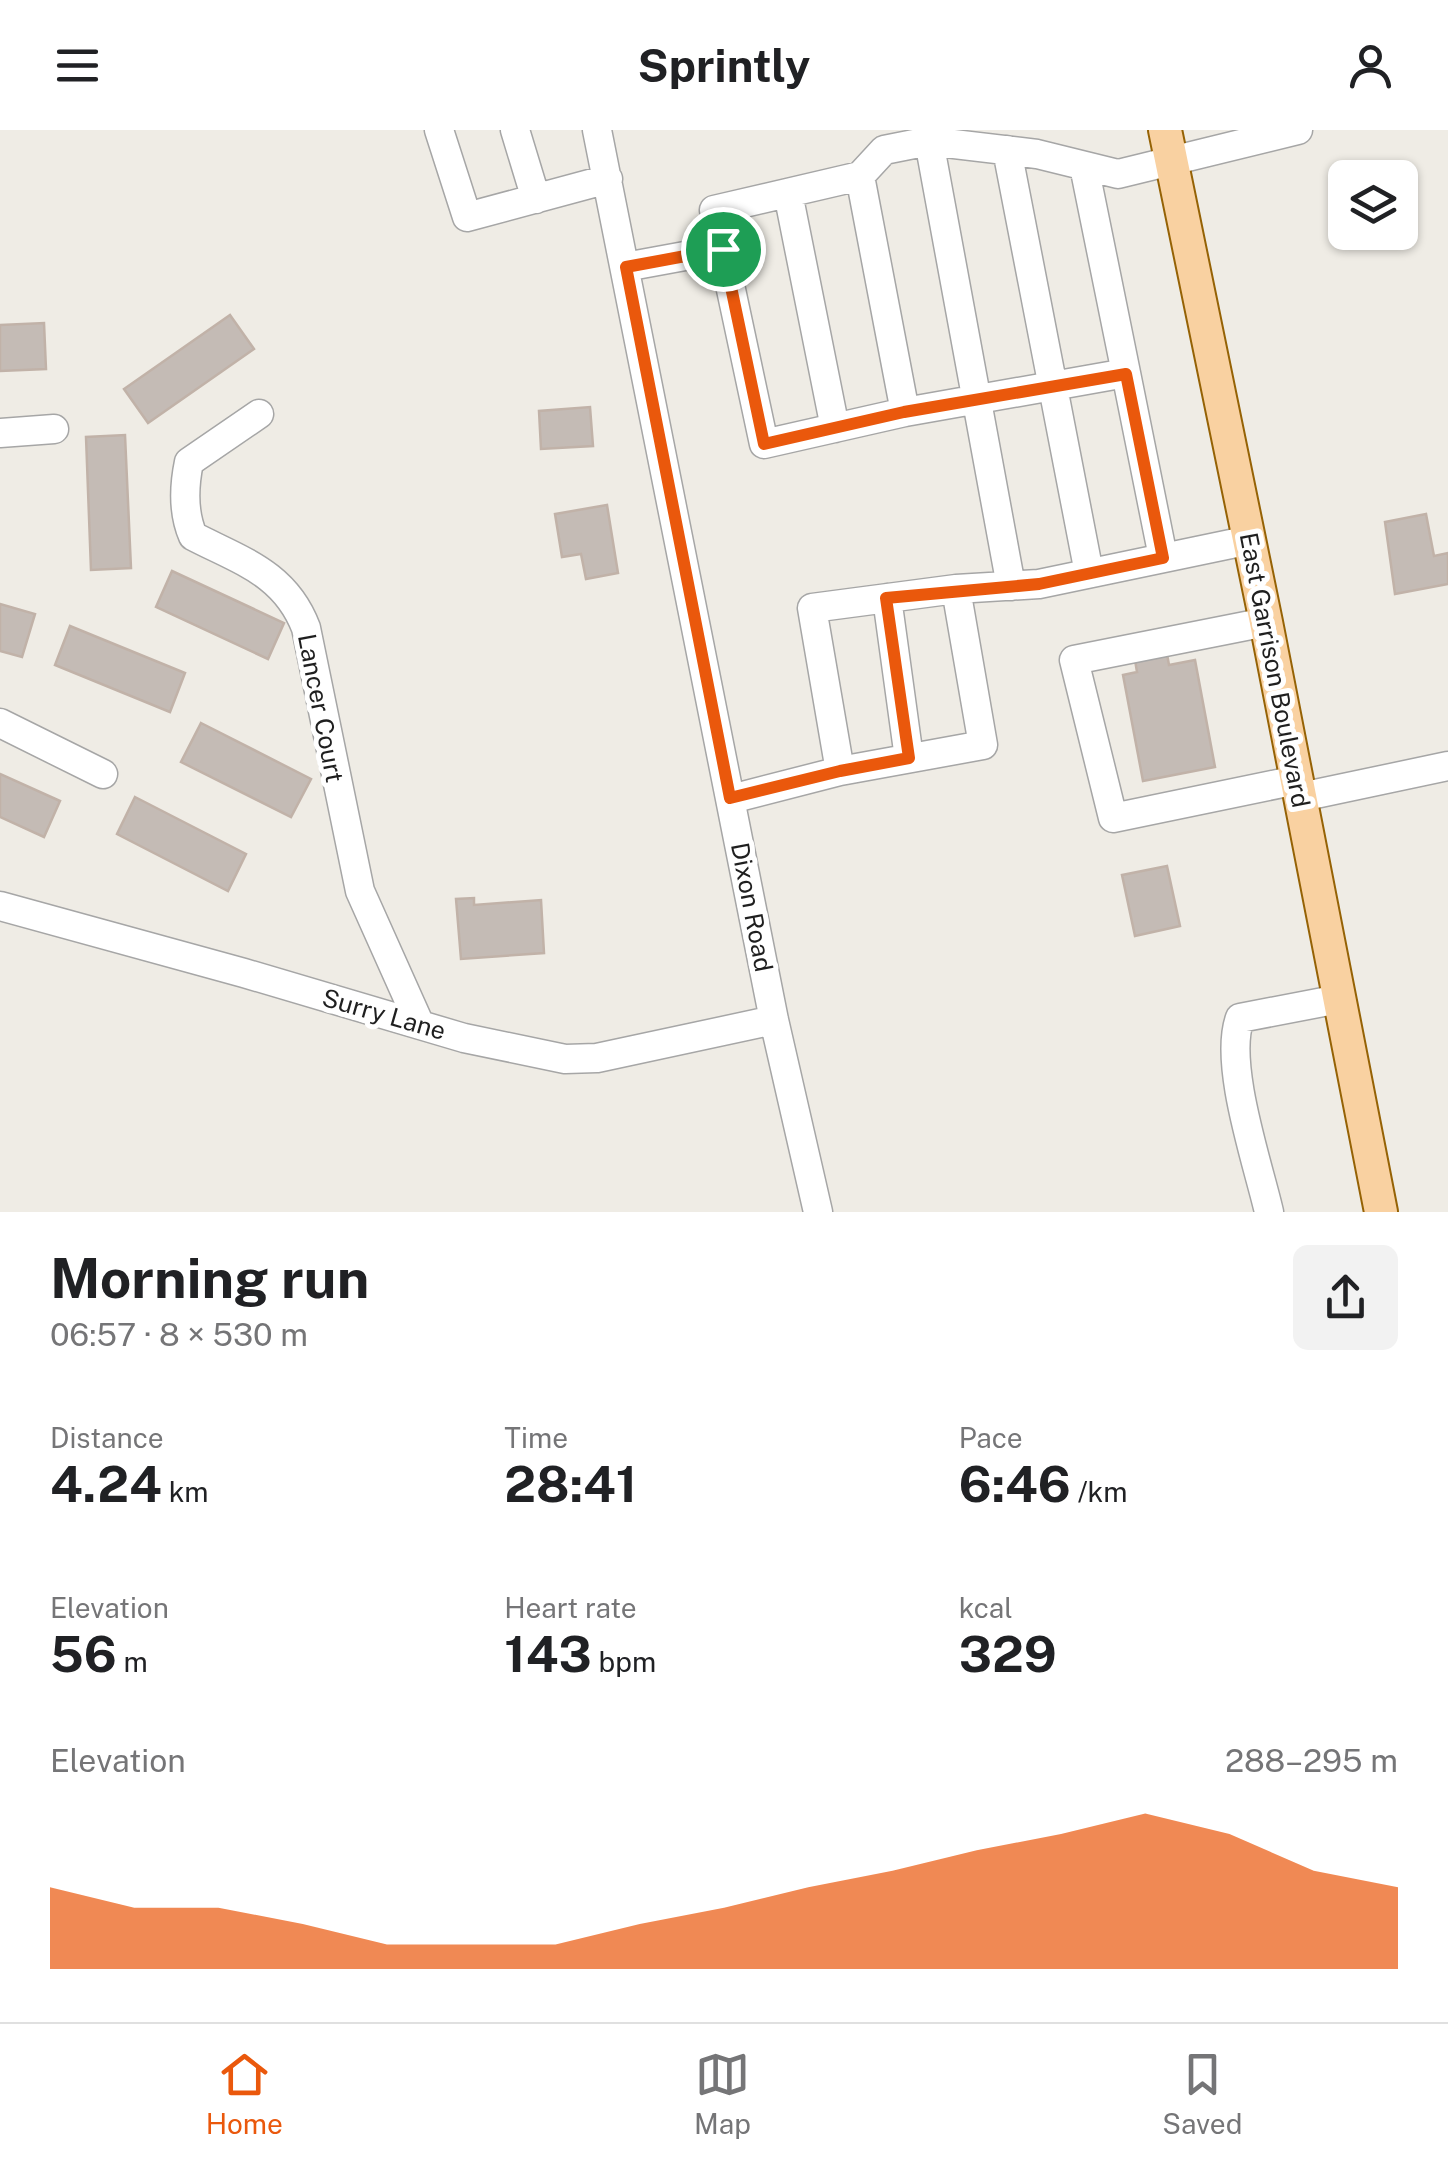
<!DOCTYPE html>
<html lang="en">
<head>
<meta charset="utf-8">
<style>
  body { margin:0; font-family:"Public Sans",sans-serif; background:#f2f2f2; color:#202124; height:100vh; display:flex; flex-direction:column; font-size:38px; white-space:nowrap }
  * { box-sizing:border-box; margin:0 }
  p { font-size:32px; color:#757577 }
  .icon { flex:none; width:55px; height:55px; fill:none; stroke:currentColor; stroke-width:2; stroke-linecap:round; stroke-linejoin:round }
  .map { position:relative; height:1082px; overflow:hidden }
  .drawer { display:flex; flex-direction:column; background:#fff; flex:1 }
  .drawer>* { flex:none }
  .tools { position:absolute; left:1328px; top:30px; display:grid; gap:20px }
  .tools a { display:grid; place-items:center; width:90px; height:90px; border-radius:15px; background:#fff; box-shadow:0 2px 8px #0004; font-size:50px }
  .pin { position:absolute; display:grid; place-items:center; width:85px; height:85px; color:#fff; margin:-42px; border:5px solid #fff; border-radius:50%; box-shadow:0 2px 10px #0007 }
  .round { display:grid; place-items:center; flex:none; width:105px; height:105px; border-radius:15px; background:#f2f2f2 }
  .head { display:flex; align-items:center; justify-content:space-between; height:170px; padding:0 50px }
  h1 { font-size:55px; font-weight:700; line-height:75px }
  .figures { display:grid; grid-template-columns:repeat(3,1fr); gap:15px; height:170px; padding:10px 50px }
  .figures div { display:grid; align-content:center }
  .figures b { font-size:50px; font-weight:700 }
  .figures small { font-size:28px; font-weight:400 }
  .figures p { font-size:28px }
  .chart { height:280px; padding:20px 50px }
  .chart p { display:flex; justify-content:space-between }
  .chart svg { width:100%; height:180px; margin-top:10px; fill:#ea580c; opacity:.7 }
  header { display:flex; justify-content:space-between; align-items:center; height:130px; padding:0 50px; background:#fff; font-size:45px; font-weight:700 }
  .menu { display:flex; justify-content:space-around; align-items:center; height:140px; border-top:2px solid #e0e0e0; background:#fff; font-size:28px; color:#757577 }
  .menu a { display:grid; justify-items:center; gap:5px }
  .menu .current { color:#ea580c }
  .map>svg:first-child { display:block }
  .building { fill:#c4bbb5; stroke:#c1b2a8; stroke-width:2.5 }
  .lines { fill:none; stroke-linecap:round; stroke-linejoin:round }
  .minor-casing { stroke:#a6a6a6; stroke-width:31 }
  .major-casing { stroke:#956205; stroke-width:36 }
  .minor { stroke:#fff; stroke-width:28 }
  .major { stroke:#f9d1a1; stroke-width:32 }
  .route-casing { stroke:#fff; stroke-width:20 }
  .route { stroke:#ea580c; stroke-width:12 }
  .labels { text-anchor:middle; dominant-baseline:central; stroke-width:10; stroke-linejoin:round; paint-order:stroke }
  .street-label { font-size:25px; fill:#1f1f1f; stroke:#fff }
</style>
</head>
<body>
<header><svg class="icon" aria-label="menu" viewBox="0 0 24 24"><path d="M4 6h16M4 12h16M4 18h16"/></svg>Sprintly<svg class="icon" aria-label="person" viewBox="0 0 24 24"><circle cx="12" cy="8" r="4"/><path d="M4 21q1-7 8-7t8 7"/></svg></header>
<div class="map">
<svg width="1448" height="1082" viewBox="0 0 1448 1082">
  <rect width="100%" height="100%" fill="#efece5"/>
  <path class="building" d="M 230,185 L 254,219 L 148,293 L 124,259 Z
    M 44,193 L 46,239 L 0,241 L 0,195 Z
    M 590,277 L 593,316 L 541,319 L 539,281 Z
    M 125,305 L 131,438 L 91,440 L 86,307 Z
    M 607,375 L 618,443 L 586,449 L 581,424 L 562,427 L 555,384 Z
    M 1426,384 L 1434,426 L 1448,423 L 1448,454 L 1395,464 L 1385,392 Z
    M 172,441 L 284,493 L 268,529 L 156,477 Z
    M 0,474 L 35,484 L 22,527 L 0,521 Z
    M 70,496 L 185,543 L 170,582 L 55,535 Z
    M 1167,524 L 1169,535 L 1195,530 L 1215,637 L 1143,651 L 1123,545 L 1137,542 L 1135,530 Z
    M 201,593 L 311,649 L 291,687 L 181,632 Z
    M 0,644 L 60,671 L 44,707 L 0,687 Z
    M 135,667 L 246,724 L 228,761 L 117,704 Z
    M 1167,736 L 1180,796 L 1135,806 L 1122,745 Z
    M 474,768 L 474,775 L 541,770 L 544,823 L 461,829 L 456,769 Z"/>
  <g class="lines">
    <g class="minor-casing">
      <path id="minor" d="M 439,0 L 467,87 L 608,49
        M 515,0 L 536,69
        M 597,0 L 774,890 L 818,1082
        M 929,11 L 1011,456
        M 1007,20 L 1089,443
        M 1084,36 L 1126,243 L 905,282 L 764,314 L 714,80 L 860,46 L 884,20 L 929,11 L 1037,24 L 1118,44 L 1298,0
        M 860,46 L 905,282
        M 788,63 L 835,298
        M 625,137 L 723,119
        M 1126,243 L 1163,427
        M 259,284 L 189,332 C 184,356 183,383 193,406 C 241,431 285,443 306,498 L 360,761 L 420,895
        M 0,303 L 54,299
        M 956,459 L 983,615 L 840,641 L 812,478 L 956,459 L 1039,454 L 1250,410
        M 887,468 L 909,628
        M 1266,492 L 1074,530 L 1113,688 L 1297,650
        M 0,593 L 103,644
        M 1301,667 L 1448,636
        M 731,669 L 840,641
        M 0,776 L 244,843 L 464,908 L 565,929 L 597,928 L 774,890
        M 1269,1082 C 1258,1034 1223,933 1240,888 L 1339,869"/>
    </g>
    <g class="major-casing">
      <path id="major" d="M 1165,0 L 1266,492 L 1381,1082"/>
    </g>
    <use href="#minor" class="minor"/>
    <use href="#major" class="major"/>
  </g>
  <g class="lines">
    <g class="route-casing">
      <path id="route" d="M 723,119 L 764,314 L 904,282 L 1126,244 L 1163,428 L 1039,454 L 886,468 L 909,628 L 840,641 L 730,668 L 626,137 Z"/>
    </g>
    <use href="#route" class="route"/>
  </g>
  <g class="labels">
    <g class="street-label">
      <text transform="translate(1275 540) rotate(79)">East Garrison Boulevard</text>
      <text transform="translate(321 578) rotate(79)">Lancer Court</text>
      <text transform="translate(752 777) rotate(79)">Dixon Road</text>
      <text transform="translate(384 884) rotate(16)">Surry Lane</text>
    </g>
  </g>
</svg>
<div class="tools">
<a><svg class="icon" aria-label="layers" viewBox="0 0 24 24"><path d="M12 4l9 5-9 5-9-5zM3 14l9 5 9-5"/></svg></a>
</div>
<div class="pin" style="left:723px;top:119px;background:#1e9e55"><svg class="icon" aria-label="arrive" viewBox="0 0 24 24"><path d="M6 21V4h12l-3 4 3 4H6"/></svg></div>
</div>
<section class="drawer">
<div class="head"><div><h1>Morning run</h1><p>06:57 · 8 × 530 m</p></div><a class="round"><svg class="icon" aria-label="share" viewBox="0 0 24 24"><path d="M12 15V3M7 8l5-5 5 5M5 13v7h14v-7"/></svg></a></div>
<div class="figures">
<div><p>Distance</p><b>4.24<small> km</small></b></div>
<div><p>Time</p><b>28:41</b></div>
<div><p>Pace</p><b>6:46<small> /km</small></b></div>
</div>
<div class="figures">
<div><p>Elevation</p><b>56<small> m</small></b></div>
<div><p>Heart rate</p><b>143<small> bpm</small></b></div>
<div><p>kcal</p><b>329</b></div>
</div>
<div class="chart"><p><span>Elevation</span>288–295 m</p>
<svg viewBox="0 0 160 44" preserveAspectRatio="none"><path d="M0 44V24L10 29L20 29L30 33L40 38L50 38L60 38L70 33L80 29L90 24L100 20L110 15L120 11L130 6L140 11L150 20L160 24V44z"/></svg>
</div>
</section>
<nav class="menu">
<a class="current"><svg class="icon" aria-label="home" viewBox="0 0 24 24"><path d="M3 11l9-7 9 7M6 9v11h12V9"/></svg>Home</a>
<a><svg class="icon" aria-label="map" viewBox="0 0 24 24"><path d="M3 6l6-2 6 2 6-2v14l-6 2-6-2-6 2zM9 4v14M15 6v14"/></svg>Map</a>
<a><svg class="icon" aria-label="saved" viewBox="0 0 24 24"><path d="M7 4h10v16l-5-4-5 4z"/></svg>Saved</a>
</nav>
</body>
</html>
